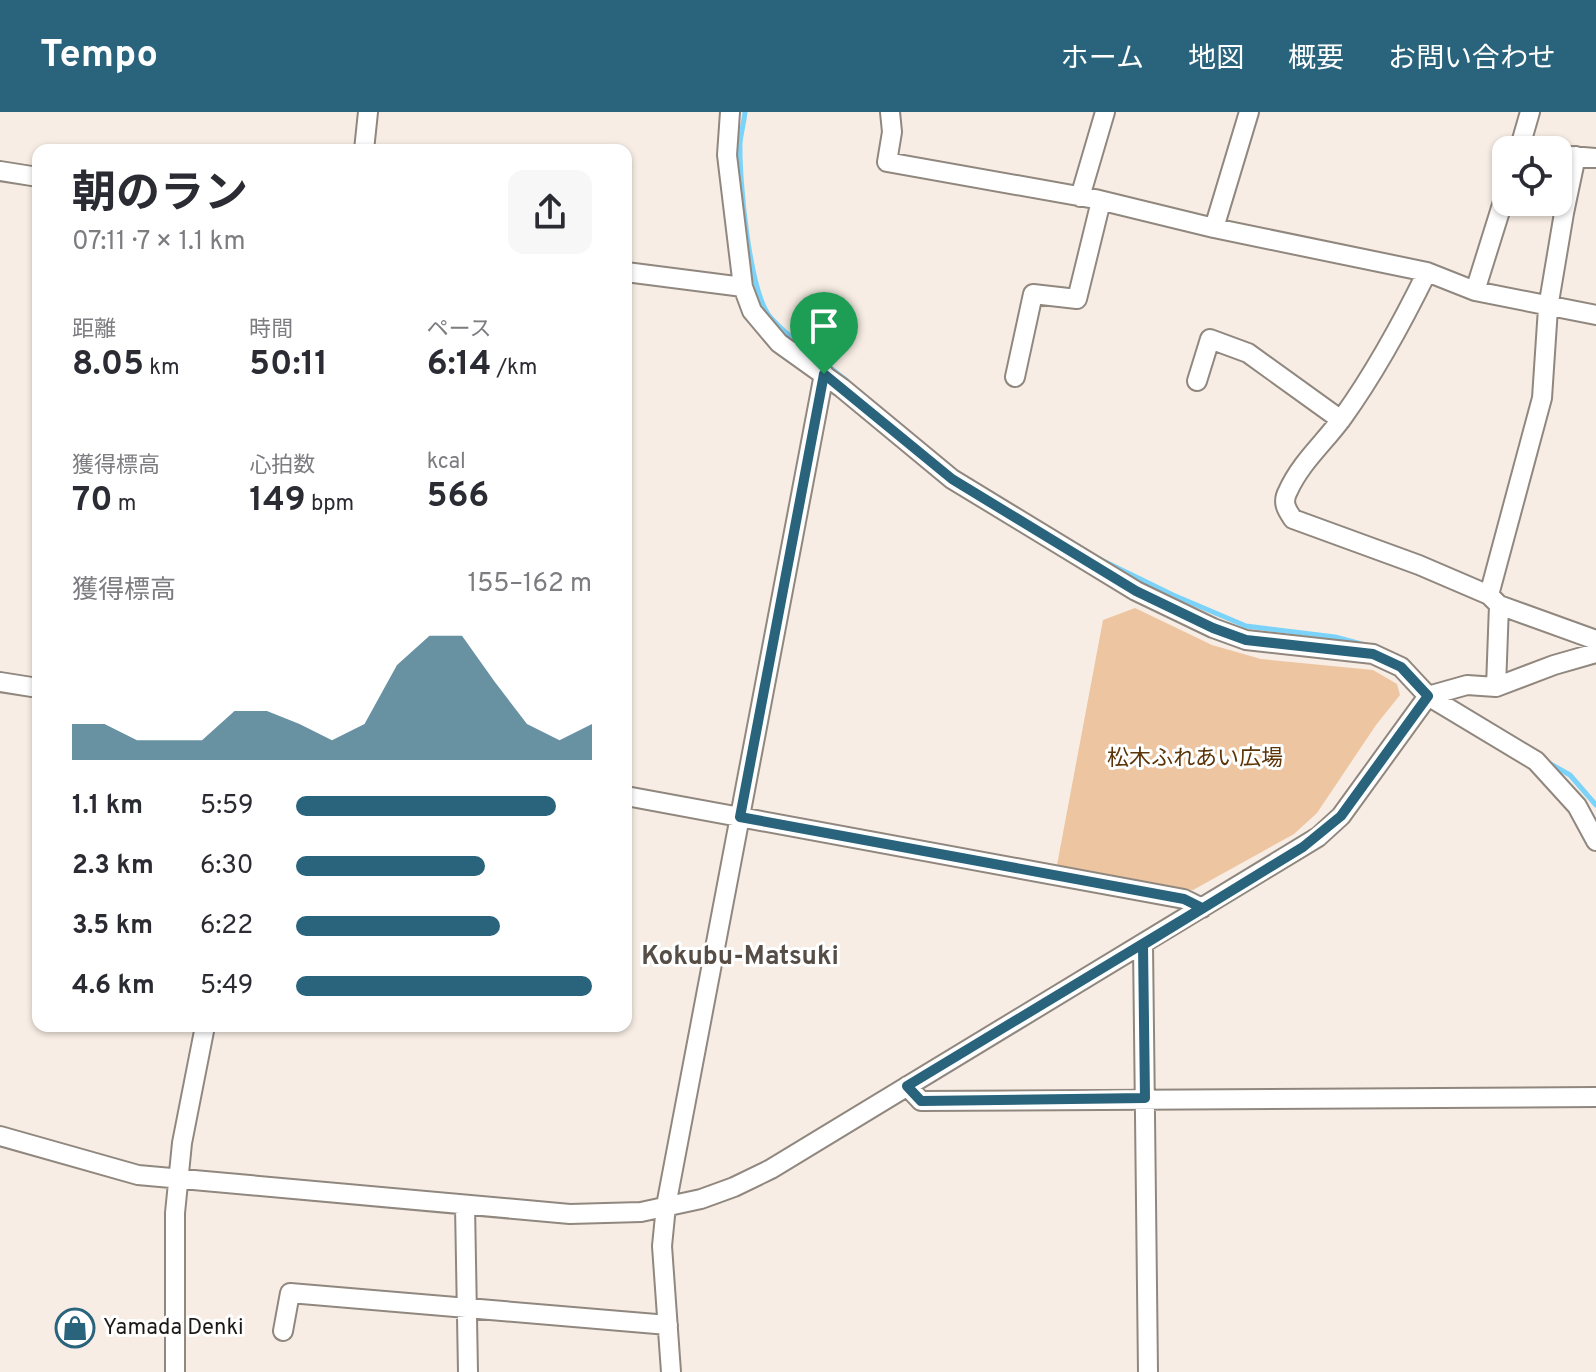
<!DOCTYPE html>
<html lang="ja">
<head>
<meta charset="utf-8">
<style>
  body { margin:0; font-family:Overpass,"Noto Sans JP",sans-serif; background:#f7f7f7; color:#2b2b33; height:100vh; display:flex; flex-direction:column; font-size:30px; white-space:nowrap }
  * { box-sizing:border-box; margin:0 }
  p { font-size:26px; color:#7c7c81 }
  .icon { flex:none; width:44px; height:44px; fill:none; stroke:currentColor; stroke-width:2; stroke-linecap:round; stroke-linejoin:round }
  .map { position:relative; flex:1; overflow:hidden }
  .details { position:absolute; left:32px; top:32px; width:600px; height:888px; display:flex; flex-direction:column; background:#fff; border-radius:16px; box-shadow:0 2px 6px #0004 }
  .details>* { flex:none }
  .buttons { position:absolute; left:1492px; top:24px; display:grid; gap:16px }
  .buttons a { display:grid; place-items:center; width:80px; height:80px; border-radius:16px; background:#fff; box-shadow:0 2px 6px #0004; font-size:40px }
  .pin { position:absolute; display:grid; place-items:center; width:68px; height:68px; color:#fff; margin:-82px -34px; border-radius:50% 50% 50% 0; rotate:-45deg; box-shadow:0 0 8px #0007 }
  .pin .icon { rotate:45deg }
  .round { display:grid; place-items:center; flex:none; width:84px; height:84px; border-radius:16px; background:#f7f7f7 }
  .summary { display:flex; align-items:center; justify-content:space-between; height:136px; padding:0 40px }
  h1 { font-size:44px; font-weight:700; line-height:60px }
  .stats { display:grid; grid-template-columns:repeat(3,1fr); gap:12px; height:136px; padding:8px 40px }
  .stats div { display:grid; align-content:center }
  .stats b { font-size:34px; font-weight:700 }
  .stats small { font-size:22px; font-weight:400 }
  .stats p { font-size:22px }
  .chart { height:224px; padding:16px 40px }
  .chart p { display:flex; justify-content:space-between }
  .chart svg { width:100%; height:144px; margin-top:8px; fill:#29647c; opacity:.7 }
  ul { padding:0 40px; list-style:none; font-size:26px }
  li { display:grid; grid-template-columns:128px 96px 1fr; align-items:center; height:60px }
  li i { height:20px; border-radius:10px; background:#29647c }
  header { display:flex; align-items:center; gap:48px; box-sizing:border-box; height:112px; padding:0 40px; background:#29647c; color:#fff }
  header strong { font-size:38px }
  nav { display:flex; gap:44px; margin-inline-start:auto; font-size:28px }
  .map>svg:first-child { display:block }
  .green { fill:#edc5a1 }
  .lines { fill:none; stroke-linecap:round; stroke-linejoin:round }
  .stream { stroke:#7bd3fa; stroke-width:5 }
  .minor-casing { stroke:#90877f; stroke-width:22 }
  .minor { stroke:#fff; stroke-width:18 }
  .route-casing { stroke:#fff; stroke-width:16 }
  .route { stroke:#29647c; stroke-width:10 }
  .labels { text-anchor:middle; dominant-baseline:central; stroke-width:6; stroke-linejoin:round; paint-order:stroke }
  .park-label { font-size:22px; fill:#5b3407; stroke:#fff }
  .poi-label { font-size:22px; fill:#1b1815; stroke:#fff; text-anchor:start }
  .quarter-label { font-size:26px; font-weight:bold; fill:#554d46; stroke:#fff }
</style>
</head>
<body>
<header>
<strong>Tempo</strong>
<nav><a>ホーム</a><a>地図</a><a>概要</a><a>お問い合わせ</a></nav>
</header>
<div class="map">
<svg width="1596" height="1260" viewBox="0 0 1596 1260">
  <rect width="100%" height="100%" fill="#f7ede4"/>
  <path class="green" d="M 1135,496 L 1212,533 L 1261,547 L 1373,558 L 1397,572 L 1400,583 L 1376,613 L 1317,701 L 1294,722 L 1193,778 L 1057,753 L 1103,508 Z"/>
  <g class="lines">
    <path class="stream" d="M 745,0 C 744,10 741,21 740,31 C 739,65 749,182 771,206 C 790,228 824,250 847,269
      M 1089,442 L 1173,483 L 1246,514 L 1335,525 L 1365,533
      M 1547,650 L 1570,663 L 1596,693"/>
    <g class="minor-casing">
      <path id="minor" d="M 730,0 L 727,43 L 743,175 L 752,199 L 779,231 L 842,276 L 952,367 L 1136,479 L 1213,516 L 1246,528 L 1373,542 L 1401,555 L 1428,584 L 1536,649 L 1577,694 L 1596,729
        M 890,0 L 892,20 L 887,50 L 1095,87 L 1214,116 L 1427,160 L 1475,179 L 1596,203
        M 364,38 L 368,0
        M 1519,38 L 1530,0
        M 1558,43 L 1596,46
        M 0,59 L 38,65
        M 1080,85 L 1105,0
        M 1214,116 L 1249,0
        M 626,160 L 743,175
        M 1427,160 C 1402,211 1376,259 1343,305 C 1325,330 1301,350 1288,379 C 1282,390 1286,397 1293,407 L 1419,453 L 1489,483 L 1499,493 L 1596,528
        M 1475,179 L 1506,80
        M 1015,265 L 1033,182 L 1077,187 L 1101,89
        M 1197,269 L 1210,227 L 1248,241 L 1341,308
        M 1489,483 L 1542,286 L 1548,196 L 1564,101 L 1576,44
        M 0,570 L 38,576
        M 1496,575 L 1499,493
        M 626,684 L 1184,787 L 1202,796
        M 1143,833 L 1148,1260
        M 907,974 L 921,989 L 1596,985
        M 0,1024 L 138,1063 L 570,1102 L 641,1100 L 701,1087 L 734,1075 L 771,1057 L 1318,725 L 1341,704 L 1428,584 L 1467,573 L 1496,575 L 1554,553 L 1596,541
        M 465,1094 L 468,1260
        M 283,1219 L 290,1181 L 668,1213
        M 175,1260 L 175,1101 L 182,1031 L 205,914
        M 671,1260 L 662,1134 L 666,1094 L 824,262"/>
    </g>
    <use href="#minor" class="minor"/>
  </g>
  <g class="lines">
    <g class="route-casing">
      <path id="route" d="M 824,262 L 740,705 L 1184,787 L 1202,796 L 907,974 L 921,989 L 1145,986 L 1143,833 L 1303,735 L 1341,704 L 1428,584 L 1401,555 L 1373,542 L 1246,528 L 1213,516 L 1136,479 L 952,367 L 824,262"/>
    </g>
    <use href="#route" class="route"/>
  </g>
  <defs>
    <g id="shop-ring" transform="scale(2)"><circle r="9.5" fill="#fff" stroke="#29647c" stroke-width="1.5"/><path d="M-5-2.5h2.3a2.7 3.5 0 0 1 5.4 0H5L5.5 6h-11ZM-1.5-2.5h3a1.5 2.3 0 0 0-3 0Z" fill="#29647c"/></g>
  </defs>
  <g fill-rule="evenodd">
    <use href="#shop-ring" x="75" y="1216"/>
  </g>
  <g class="labels">
    <g class="park-label">
      <text x="1195" y="647">松木ふれあい広場</text>
    </g>
    <g class="poi-label">
      <text x="103" y="1216">Yamada Denki</text>
    </g>
    <g class="quarter-label">
      <text x="740" y="845">Kokubu-Matsuki</text>
    </g>
  </g>
</svg>
<div class="buttons">
<a><svg class="icon" aria-label="locate" viewBox="0 0 24 24"><circle cx="12" cy="12" r="6"/><path d="M12 2v4M12 18v4M2 12h4M18 12h4"/></svg></a>
</div>
<div class="pin" style="left:824px;top:262px;background:#1e9e55"><svg class="icon" aria-label="arrive" viewBox="0 0 24 24"><path d="M6 21V4h12l-3 4 3 4H6"/></svg></div>
<section class="details">
<div class="summary"><div><h1>朝のラン</h1><p>07:11 · 7 × 1.1 km</p></div><a class="round"><svg class="icon" aria-label="share" viewBox="0 0 24 24"><path d="M12 15V3M7 8l5-5 5 5M5 13v7h14v-7"/></svg></a></div>
<div class="stats">
<div><p>距離</p><b>8.05<small> km</small></b></div>
<div><p>時間</p><b>50:11</b></div>
<div><p>ペース</p><b>6:14<small> /km</small></b></div>
</div>
<div class="stats">
<div><p>獲得標高</p><b>70<small> m</small></b></div>
<div><p>心拍数</p><b>149<small> bpm</small></b></div>
<div><p>kcal</p><b>566</b></div>
</div>
<div class="chart"><p><span>獲得標高</span>155–162 m</p>
<svg viewBox="0 0 160 44" preserveAspectRatio="none"><path d="M0 44V33L10 33L20 38L30 38L40 38L50 29L60 29L70 33L80 38L90 33L100 15L110 6L120 6L130 20L140 33L150 38L160 33V44z"/></svg>
</div>
<ul>
<li><b>1.1 km</b>5:59<i style="width:88%"></i></li>
<li><b>2.3 km</b>6:30<i style="width:64%"></i></li>
<li><b>3.5 km</b>6:22<i style="width:69%"></i></li>
<li><b>4.6 km</b>5:49<i style="width:100%"></i></li>
</ul>
</section>
</div>
</body>
</html>
